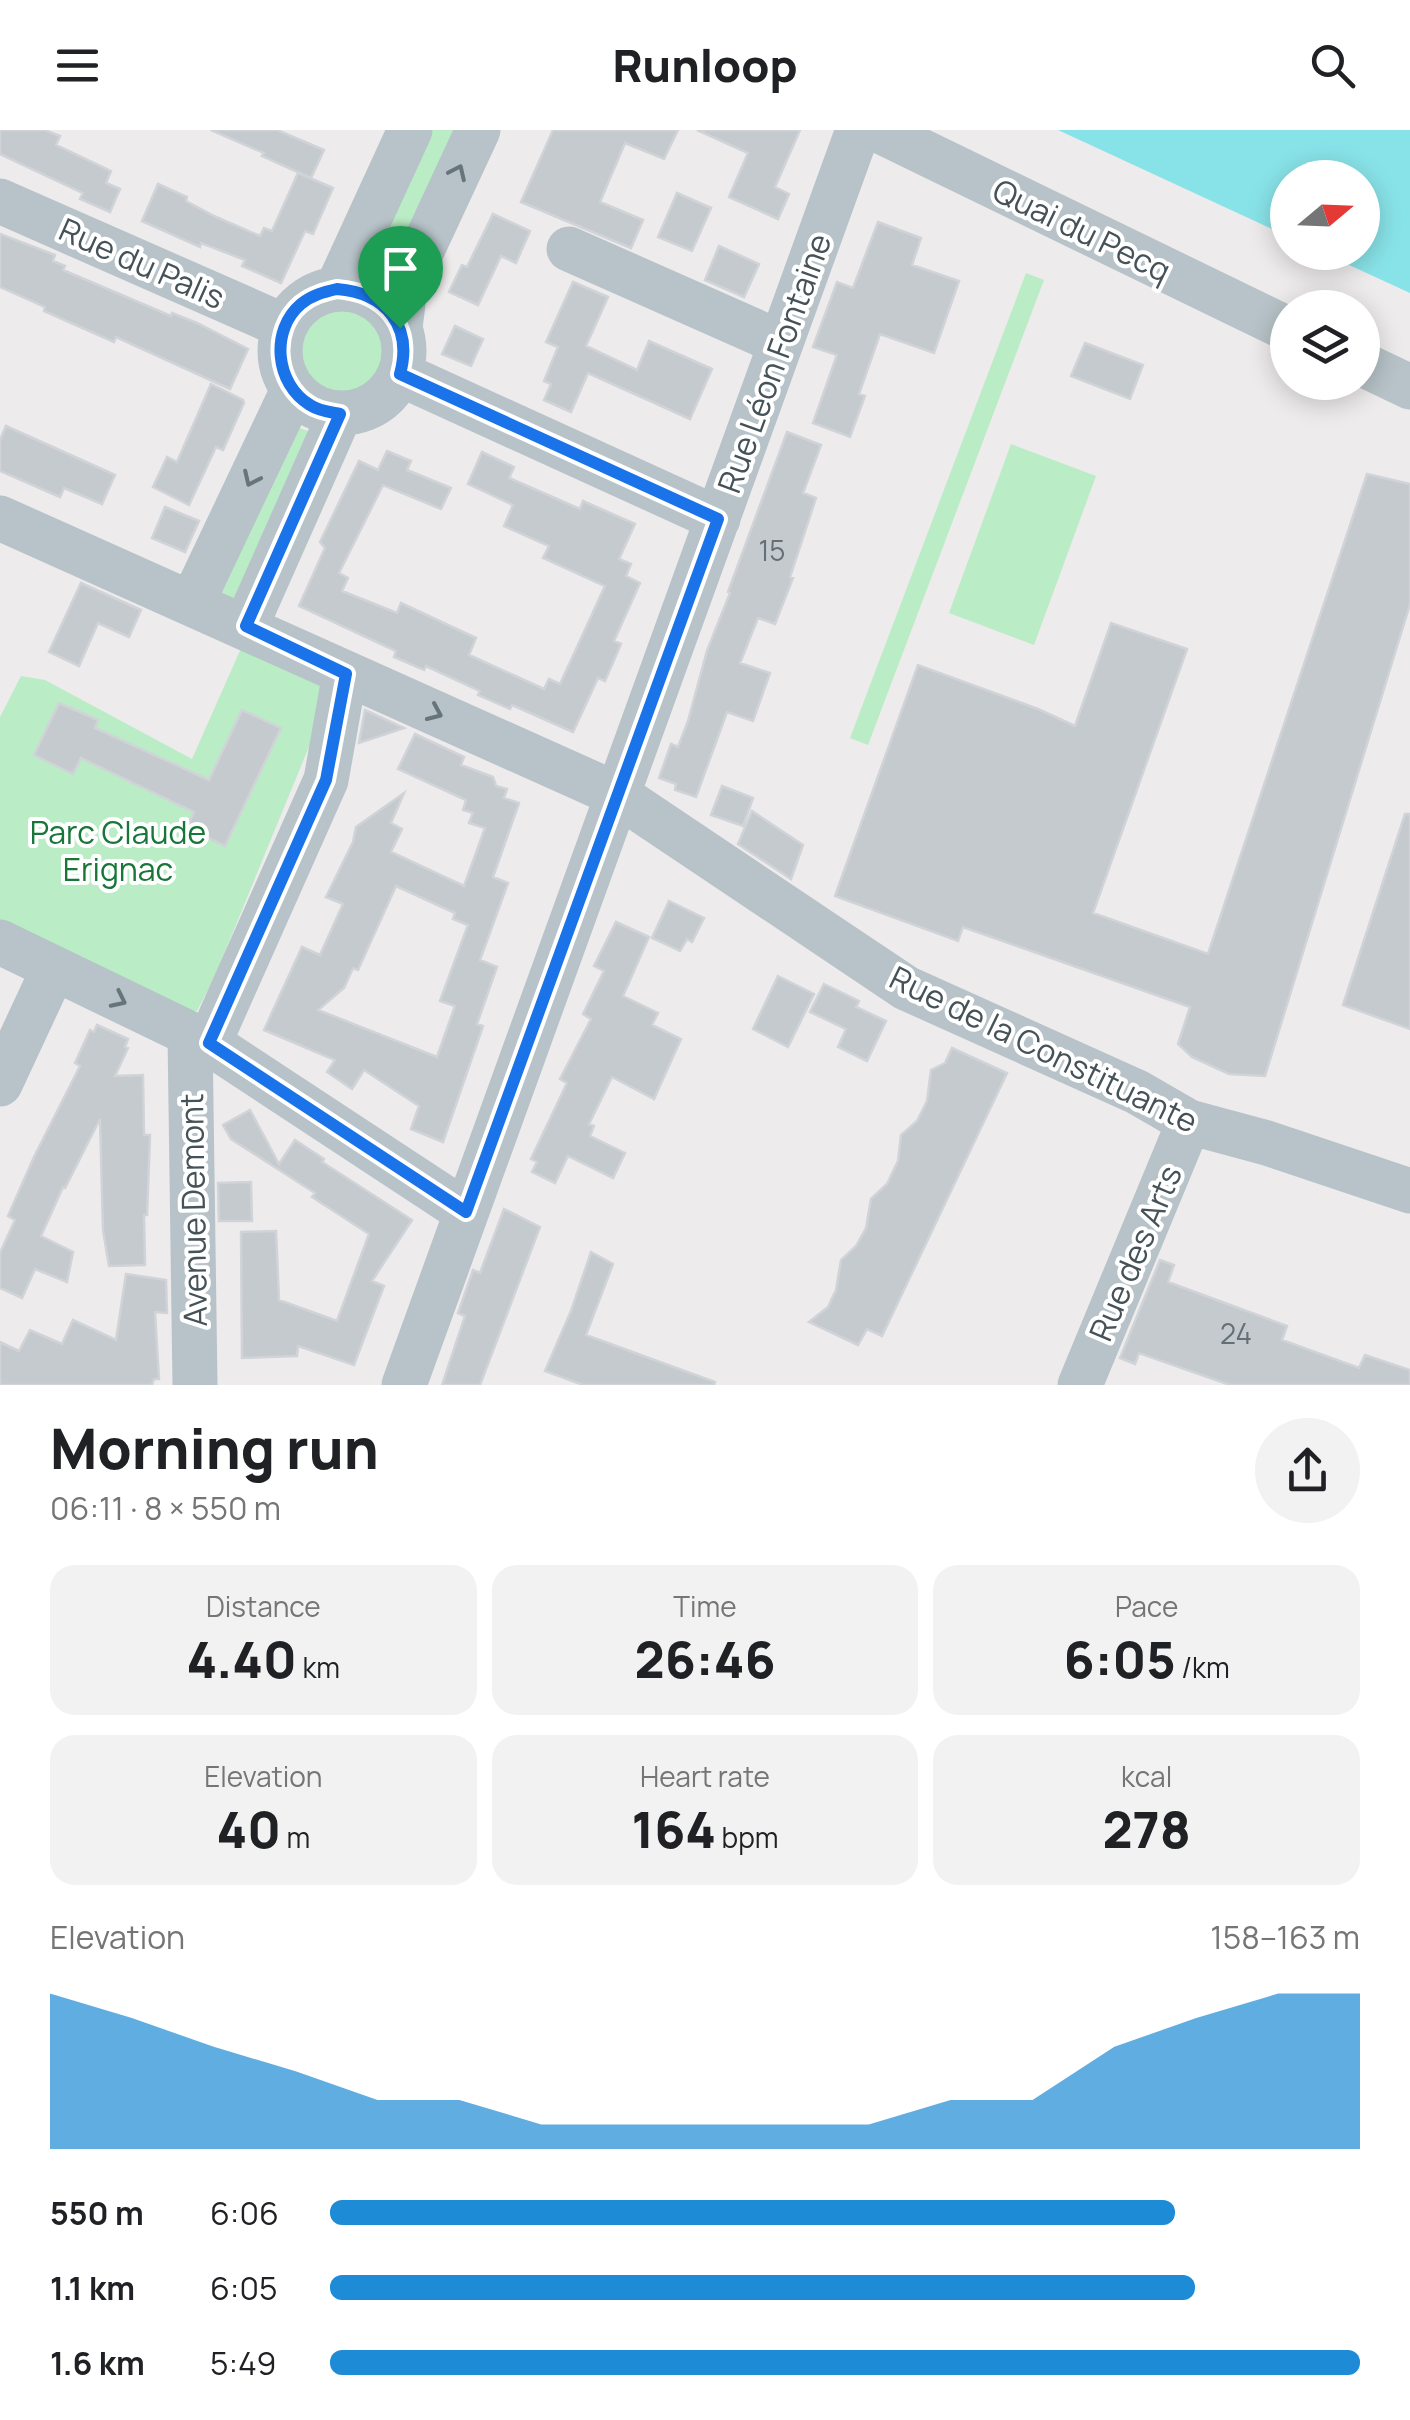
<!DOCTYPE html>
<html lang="en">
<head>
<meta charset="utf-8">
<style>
  body { margin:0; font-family:Manrope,sans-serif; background:#f2f2f2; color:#202124; height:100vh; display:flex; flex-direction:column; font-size:38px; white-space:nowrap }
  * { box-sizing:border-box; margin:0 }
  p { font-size:32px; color:#757577 }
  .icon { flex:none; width:55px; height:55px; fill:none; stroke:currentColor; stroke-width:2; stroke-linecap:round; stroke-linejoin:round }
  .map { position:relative; height:1255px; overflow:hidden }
  .sheet { display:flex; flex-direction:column; background:#fff; flex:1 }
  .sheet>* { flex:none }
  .needle { width:65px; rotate:71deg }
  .fabs { position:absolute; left:1270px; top:30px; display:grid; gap:20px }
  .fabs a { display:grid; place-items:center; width:110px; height:110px; border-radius:50%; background:#fff; box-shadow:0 5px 25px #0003; font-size:50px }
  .pin { position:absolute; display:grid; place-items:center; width:85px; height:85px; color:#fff; margin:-102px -42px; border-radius:50% 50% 50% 0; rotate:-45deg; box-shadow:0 0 10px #0007 }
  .pin .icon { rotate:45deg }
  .round { display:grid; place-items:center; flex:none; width:105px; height:105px; border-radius:52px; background:#f2f2f2 }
  .headline { display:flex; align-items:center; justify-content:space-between; height:170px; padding:0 50px }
  h1 { font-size:55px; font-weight:800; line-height:75px }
  .metrics { display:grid; grid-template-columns:repeat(3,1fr); gap:15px; height:170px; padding:10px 50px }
  .metrics div { display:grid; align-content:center; border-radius:25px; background:#f2f2f2; text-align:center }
  .metrics b { font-size:50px; font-weight:800 }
  .metrics small { font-size:28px; font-weight:400 }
  .metrics p { font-size:28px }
  .chart { height:280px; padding:20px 50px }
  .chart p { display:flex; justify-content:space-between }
  .chart svg { width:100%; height:180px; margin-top:10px; fill:#1e8bd6; opacity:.7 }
  ul { padding:0 50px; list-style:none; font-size:32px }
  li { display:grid; grid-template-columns:160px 120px 1fr; align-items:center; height:75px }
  li i { height:25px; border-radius:12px; background:#1e8bd6 }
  header { display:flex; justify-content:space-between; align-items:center; height:130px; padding:0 50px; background:#fff; font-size:45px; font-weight:800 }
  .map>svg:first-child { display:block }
  .green { fill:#baecc5 }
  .water { fill:#88e3e8 }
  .building { fill:#c5cacf; stroke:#d0d3d7; stroke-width:2.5; fill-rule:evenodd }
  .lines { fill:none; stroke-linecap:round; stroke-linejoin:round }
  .minor { stroke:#b7c3c8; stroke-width:45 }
  .oneway { stroke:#67747a }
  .route-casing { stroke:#fff; stroke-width:20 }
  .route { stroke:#1a73e8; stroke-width:12 }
  .labels { text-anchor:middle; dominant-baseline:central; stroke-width:8; stroke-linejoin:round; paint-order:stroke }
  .number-label { font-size:28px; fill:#657076 }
  .street-label { font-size:32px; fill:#455258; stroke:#fff }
  .park-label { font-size:32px; fill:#197639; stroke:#fff }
</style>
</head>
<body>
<header><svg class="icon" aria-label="menu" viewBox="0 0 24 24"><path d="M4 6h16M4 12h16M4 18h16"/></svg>Runloop<svg class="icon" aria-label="search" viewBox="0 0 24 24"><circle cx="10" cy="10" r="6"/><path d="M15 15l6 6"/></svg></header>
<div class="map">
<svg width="1410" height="1255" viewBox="0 0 1410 1255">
  <rect width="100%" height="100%" fill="#eeebec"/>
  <path class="green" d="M 424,0 L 466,0 L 389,144 L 381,142 L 370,133 Z
    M 1026,143 L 1044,150 L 868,615 L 850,608 Z
    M300 220a43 43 0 1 1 86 0a43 43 0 1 1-86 0Z
    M 297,297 L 313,303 L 238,472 L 218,461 Z
    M 1011,314 L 1096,346 L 1034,515 L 949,483 Z
    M 242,516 L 319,554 L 324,566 L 322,585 L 214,848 L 197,881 L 190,882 L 0,792 L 0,587 L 21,546 L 45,550 L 192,629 Z"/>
  <path class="water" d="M 1058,0 L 1410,0 L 1410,163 L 1323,123 L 1362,122 L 1362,48 L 1288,48 L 1287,106 Z"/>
  <path class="building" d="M 0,0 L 45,0 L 60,6 L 56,15 L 111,41 L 106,53 L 120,59 L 110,82 L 80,69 L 83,63 L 0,24 Z
    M 211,0 L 277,0 L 324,20 L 311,48 L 262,26 L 264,23 Z
    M 553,0 L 678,0 L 664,29 L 625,13 L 600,72 L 643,90 L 631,118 L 521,72 Z
    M 697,0 L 800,0 L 775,57 L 789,64 L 778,89 L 729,67 L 748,23 Z
    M 298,43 L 333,58 L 313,104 L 305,101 L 281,153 L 242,136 L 245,130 L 201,113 L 200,117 L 142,91 L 158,54 L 187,67 L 186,71 L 214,86 L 260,106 L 264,98 L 272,101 Z
    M 677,63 L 711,78 L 692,121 L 658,107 Z
    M 493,84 L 530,101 L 516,133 L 501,126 L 478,175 L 449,162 L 462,135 L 467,137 Z
    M 878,92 L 921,108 L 912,135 L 959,151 L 934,223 L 880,204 L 859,264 L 865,266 L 850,307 L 813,293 L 837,225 L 813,217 L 837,152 L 853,158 Z
    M 0,104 L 55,125 L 53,131 L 65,136 L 63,140 L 171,186 L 172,183 L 197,193 L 248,219 L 230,259 L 116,207 L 114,212 L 44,181 L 45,177 L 0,157 Z
    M 719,116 L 759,134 L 744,167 L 705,150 Z
    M 573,152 L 608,167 L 586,216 L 637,240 L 649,211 L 712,239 L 690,289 L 588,243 L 571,282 L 544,270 L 551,254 L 544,251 L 558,217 L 546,212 Z
    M 455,196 L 483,209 L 471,236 L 442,224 Z
    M 1085,213 L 1143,235 L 1130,269 L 1071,246 Z
    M 211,254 L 243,270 L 244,273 L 223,320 L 216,317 L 189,375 L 153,357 L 167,327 L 177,332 Z
    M 6,296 L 115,345 L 102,374 L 64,358 L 60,367 L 0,341 L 0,310 Z
    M 787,302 L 821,315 L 803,363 L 816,368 L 790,447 L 793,448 L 775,494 L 758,488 L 740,533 L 770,543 L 753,591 L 727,582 L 696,667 L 675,660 L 676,654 L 659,648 L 671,614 L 678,617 L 688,591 L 707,521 L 730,463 L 728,462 Z
    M 387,321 L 411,331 L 407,340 L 451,358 L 441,379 L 383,355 L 339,443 L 348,448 L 342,461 L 397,483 L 401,473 L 476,508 L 469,525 L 544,559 L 549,549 L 560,554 L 605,456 L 543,428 L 549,416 L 504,396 L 513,375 L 468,354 L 482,322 L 514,337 L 509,348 L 580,379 L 583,371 L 635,394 L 619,429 L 631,434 L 626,446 L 640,453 L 614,511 L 621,514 L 605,551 L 598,548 L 573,602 L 512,575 L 510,579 L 478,565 L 480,561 L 426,536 L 424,540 L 394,527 L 396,521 L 299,476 L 325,418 L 320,412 L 359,331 L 378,340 Z
    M 1367,344 L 1410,354 L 1410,474 L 1265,946 L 1229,944 L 1192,927 L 1178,914 L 1190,877 L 963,797 L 958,811 L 835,766 L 918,535 L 1038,579 L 1075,596 L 1111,493 L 1187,519 L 1093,783 L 1208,824 Z
    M 165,377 L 199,391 L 185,422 L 152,408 Z
    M 81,453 L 141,480 L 129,507 L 98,493 L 79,536 L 49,522 Z
    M 59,573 L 98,590 L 95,598 L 209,650 L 242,580 L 281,598 L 225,716 L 187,698 L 194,682 L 81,628 L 73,644 L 34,625 Z
    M 365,580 L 404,598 L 359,613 Z
    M 415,604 L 464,627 L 461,635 L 493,647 L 496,656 L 507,659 L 504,668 L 519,673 L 493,747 L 508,753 L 480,830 L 497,837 L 477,894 L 483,896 L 443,1012 L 411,999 L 419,976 L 364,940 L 352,959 L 327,942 L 335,930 L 264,900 L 302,817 L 320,825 L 343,774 L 326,767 L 353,712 L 356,697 L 404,663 L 391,693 L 402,699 L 391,722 L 464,756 L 485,698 L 469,693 L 473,683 L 463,680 L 466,670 L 398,639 ZM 396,756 L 455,783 L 453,789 L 468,795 L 440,871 L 455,876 L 437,927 L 318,880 L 344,858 L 353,838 L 358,840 Z
    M 722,656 L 753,668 L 743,696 L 711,685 Z
    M 752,681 L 803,715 L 791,749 L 738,714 Z
    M 1405,684 L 1410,684 L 1410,899 L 1343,875 Z
    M 669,771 L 704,788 L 692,812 L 687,809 L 680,821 L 652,808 Z
    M 616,792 L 649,807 L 623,866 L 658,883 L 652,895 L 681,909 L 654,969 L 612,947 L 589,994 L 594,996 L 590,1006 L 625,1023 L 613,1048 L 568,1026 L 555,1053 L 532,1042 L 537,1032 L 531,1029 L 567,953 L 560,949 L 591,889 L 583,884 L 604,841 L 594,836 Z
    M 778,846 L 814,864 L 788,917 L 753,899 Z
    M 824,854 L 859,871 L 856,877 L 886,891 L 867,931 L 838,917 L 846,899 L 810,882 Z
    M 97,895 L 128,909 L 125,917 L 128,918 L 115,946 L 143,945 L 144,1005 L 150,1005 L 147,1085 L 144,1085 L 145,1135 L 109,1136 L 103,1100 L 100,989 L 65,1058 L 63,1057 L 41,1106 L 73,1122 L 67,1152 L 35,1139 L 22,1168 L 0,1158 L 0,1123 L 15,1090 L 8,1086 L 34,1027 L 80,936 L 75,933 L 90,900 L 94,902 Z
    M 952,918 L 1007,943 L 882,1206 L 867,1199 L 858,1215 L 809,1192 L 828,1177 L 836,1160 L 841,1130 L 856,1116 L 866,1098 L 871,1069 L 887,1054 L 898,1031 L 901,1005 L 917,991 L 927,971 L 931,940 L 945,933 Z
    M 250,980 L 279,1034 L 295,1010 L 324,1029 L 322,1032 L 412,1090 L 372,1151 L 384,1156 L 354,1235 L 298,1216 L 297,1226 L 242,1228 L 241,1102 L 276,1101 L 279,1170 L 337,1191 L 369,1104 L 312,1067 L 315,1063 L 231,1009 L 223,995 Z
    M 251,1052 L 252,1091 L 219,1091 L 218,1053 Z
    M 504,1079 L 540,1097 L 480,1255 L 442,1255 L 465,1186 L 458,1183 L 473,1140 L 480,1143 Z
    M 591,1122 L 613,1134 L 586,1205 L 715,1252 L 714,1255 L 583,1255 L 545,1241 L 571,1181 Z
    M 1160,1130 L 1174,1135 L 1168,1152 L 1287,1196 L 1282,1210 L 1359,1238 L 1365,1225 L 1410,1240 L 1410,1255 L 1230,1255 L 1139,1223 L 1135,1234 L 1120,1228 Z
    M 126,1144 L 166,1150 L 167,1183 L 155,1182 L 159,1249 L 154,1249 L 152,1255 L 0,1255 L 0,1212 L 19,1221 L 30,1200 L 62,1214 L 73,1190 L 116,1210 Z"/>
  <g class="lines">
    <path class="minor" d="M 878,0 L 1288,199
      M 0,71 L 284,196
      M 569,119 L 781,213
      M 337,159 L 410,0
      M280 221a62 62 0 1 1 124 0a62 62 0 1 1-124 0Z
      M 400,198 L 405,157 L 478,0
      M 1362,234 L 1410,257
      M 400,244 L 718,389
      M 0,388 L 618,665 L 906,858 L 1137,962 L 1189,992 L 1267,1013 L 1410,1061
      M 192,473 L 293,260
      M 246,496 L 340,284
      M 0,812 L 209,913 L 466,1082
      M 190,905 L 195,1255
      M 209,913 L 326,650 L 345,543
      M 0,954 L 54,838
      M 404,1255 L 858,0
      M 1080,1255 L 1189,992"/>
  </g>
  <defs><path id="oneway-chevron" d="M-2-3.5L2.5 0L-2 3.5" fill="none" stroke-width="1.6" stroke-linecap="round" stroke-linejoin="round" transform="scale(2.5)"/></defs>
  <g class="oneway">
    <use href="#oneway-chevron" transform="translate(458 42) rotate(-65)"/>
    <use href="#oneway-chevron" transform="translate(251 349) rotate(115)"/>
    <use href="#oneway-chevron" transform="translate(435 583) rotate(24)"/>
    <use href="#oneway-chevron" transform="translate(119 870) rotate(26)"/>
  </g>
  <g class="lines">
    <g class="route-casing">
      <path id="route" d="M 337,159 C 386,163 413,196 400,244 L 718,389 L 466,1082 L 209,913 L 326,650 L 346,544 L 246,496 L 340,284 C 330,282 319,281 310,275 C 275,254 270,200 301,174 C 312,165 324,162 337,159 Z"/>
    </g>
    <use href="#route" class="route"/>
  </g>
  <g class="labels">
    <g class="number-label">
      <text x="772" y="420">15</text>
      <text x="1236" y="1203">24</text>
    </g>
    <g class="street-label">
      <text transform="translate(1082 100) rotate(26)">Quai du Pecq</text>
      <text transform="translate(142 133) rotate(24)">Rue du Palis</text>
      <text transform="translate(774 233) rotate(-70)">Rue Léon Fontaine</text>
      <text transform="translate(1044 919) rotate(26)">Rue de la Constituante</text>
      <text transform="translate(193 1080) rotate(-91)">Avenue Demont</text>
      <text transform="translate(1135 1123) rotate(-67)">Rue des Arts</text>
    </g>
    <g class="park-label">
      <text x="118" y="702">Parc Claude<tspan x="118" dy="37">Erignac</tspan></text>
    </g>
  </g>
</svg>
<div class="fabs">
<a><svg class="needle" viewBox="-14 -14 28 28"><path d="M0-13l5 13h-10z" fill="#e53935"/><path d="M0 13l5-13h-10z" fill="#757577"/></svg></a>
<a><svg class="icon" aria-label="layers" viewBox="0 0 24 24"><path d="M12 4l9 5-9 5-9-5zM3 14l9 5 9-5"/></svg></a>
</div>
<div class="pin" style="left:400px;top:198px;background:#1e9e55"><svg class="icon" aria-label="arrive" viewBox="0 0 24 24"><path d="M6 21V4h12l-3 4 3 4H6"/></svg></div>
</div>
<section class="sheet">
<div class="headline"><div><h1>Morning run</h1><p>06:11 · 8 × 550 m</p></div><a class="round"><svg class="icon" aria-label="share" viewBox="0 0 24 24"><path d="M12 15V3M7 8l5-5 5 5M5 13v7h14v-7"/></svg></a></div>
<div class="metrics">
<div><p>Distance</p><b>4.40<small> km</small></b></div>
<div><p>Time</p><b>26:46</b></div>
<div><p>Pace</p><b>6:05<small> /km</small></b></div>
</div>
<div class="metrics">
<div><p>Elevation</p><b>40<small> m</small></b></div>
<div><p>Heart rate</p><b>164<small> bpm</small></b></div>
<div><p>kcal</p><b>278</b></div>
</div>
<div class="chart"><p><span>Elevation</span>158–163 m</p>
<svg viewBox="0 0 160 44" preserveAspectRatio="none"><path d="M0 44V6L10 12L20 19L30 25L40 32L50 32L60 38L70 38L80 38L90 38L100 38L110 32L120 32L130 19L140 12L150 6L160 6V44z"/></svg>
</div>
<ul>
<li><b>550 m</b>6:06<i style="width:82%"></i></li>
<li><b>1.1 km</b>6:05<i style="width:84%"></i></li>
<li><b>1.6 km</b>5:49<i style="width:100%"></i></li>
</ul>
</section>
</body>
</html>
